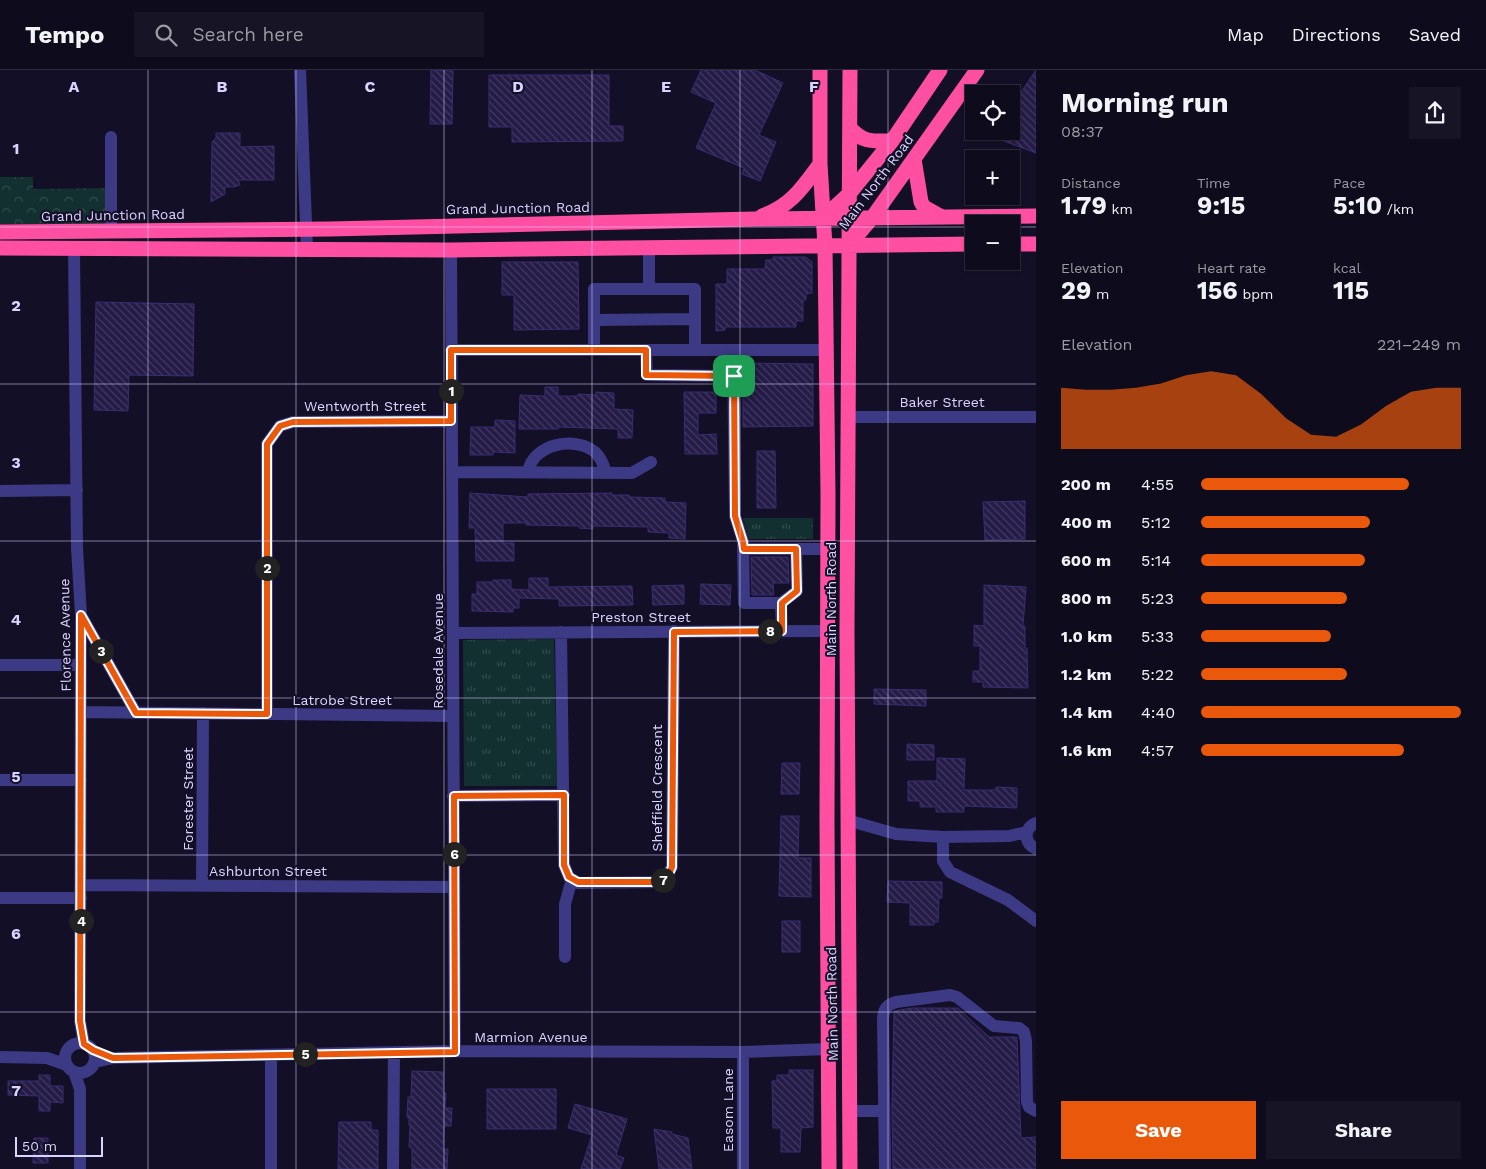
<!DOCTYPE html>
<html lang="en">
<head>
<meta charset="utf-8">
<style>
  body { margin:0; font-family:"Work Sans",sans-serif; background:#171425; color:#f1f3f6; height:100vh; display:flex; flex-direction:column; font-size:19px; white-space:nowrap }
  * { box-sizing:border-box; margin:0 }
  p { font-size:16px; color:#9b9ba3 }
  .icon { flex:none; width:28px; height:28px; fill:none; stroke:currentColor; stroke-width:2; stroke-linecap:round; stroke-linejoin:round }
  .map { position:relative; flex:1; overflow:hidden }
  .drawer { display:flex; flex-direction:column; background:#0e0b1c; width:450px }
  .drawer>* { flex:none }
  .buttons { position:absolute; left:965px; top:15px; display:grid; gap:10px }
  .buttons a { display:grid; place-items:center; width:55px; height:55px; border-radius:0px; background:#0e0b1c; box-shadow:0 1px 4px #0004,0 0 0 1px #2e2b3b; font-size:25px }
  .scale { position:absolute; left:15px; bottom:12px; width:88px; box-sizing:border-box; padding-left:5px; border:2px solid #d9d4ff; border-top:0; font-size:14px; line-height:18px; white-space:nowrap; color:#d9d4ff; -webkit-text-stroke:4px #130f26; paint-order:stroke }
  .pin { position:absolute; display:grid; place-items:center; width:42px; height:42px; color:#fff; margin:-21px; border-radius:10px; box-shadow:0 2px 8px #0006 }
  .km { position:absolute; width:25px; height:25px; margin:-12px; border-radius:50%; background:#222; color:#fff; font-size:14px; line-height:25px; text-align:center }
  .round { display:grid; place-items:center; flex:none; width:52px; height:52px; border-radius:0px; background:#171425 }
  .headline { display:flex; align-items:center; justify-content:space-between; height:85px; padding:0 25px }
  h1 { font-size:28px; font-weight:700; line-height:38px }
  .metrics { display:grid; grid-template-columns:repeat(3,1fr); gap:8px; height:85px; padding:5px 25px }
  .metrics div { display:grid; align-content:center }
  .metrics b { font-size:25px; font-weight:700 }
  .metrics small { font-size:14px; font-weight:400 }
  .metrics p { font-size:14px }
  .chart { height:140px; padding:10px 25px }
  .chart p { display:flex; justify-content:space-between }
  .chart svg { width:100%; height:90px; margin-top:5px; fill:#ea580c; opacity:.7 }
  .action { display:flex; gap:10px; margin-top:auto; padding:10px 25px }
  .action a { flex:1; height:58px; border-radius:0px; background:#ea580c; color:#fff; font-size:20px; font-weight:700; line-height:58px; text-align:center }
  .action a+a { background:#171425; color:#f1f3f6 }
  ul { padding:0 25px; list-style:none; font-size:16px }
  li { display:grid; grid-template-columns:80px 60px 1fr; align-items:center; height:38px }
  li i { height:12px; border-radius:6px; background:#ea580c }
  header { display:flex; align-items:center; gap:30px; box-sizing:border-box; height:70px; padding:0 25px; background:#0e0b1c; border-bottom:1px solid #2e2b3b }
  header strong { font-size:24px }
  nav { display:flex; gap:28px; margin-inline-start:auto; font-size:18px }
  .search { width:350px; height:45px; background:#171425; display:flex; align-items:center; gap:12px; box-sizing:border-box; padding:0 18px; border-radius:0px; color:#9b9ba3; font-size:19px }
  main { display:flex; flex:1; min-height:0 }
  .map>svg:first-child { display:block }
  .grass { fill:url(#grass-tufts) }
  .forest { fill:url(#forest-crowns) }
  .building { fill:url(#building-back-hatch); stroke:#3b2d73 }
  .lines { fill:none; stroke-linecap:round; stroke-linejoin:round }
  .minor { stroke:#3d3a85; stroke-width:12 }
  .highway { stroke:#ff4fa3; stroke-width:15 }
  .route-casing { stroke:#fff; stroke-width:10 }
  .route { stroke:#ea580c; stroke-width:6 }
  .grid { fill:none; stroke:#d9d4ff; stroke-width:1; stroke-opacity:0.55 }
  .labels { text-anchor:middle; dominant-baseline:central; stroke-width:4; stroke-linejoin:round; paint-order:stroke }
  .street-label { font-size:14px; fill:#d9d4ff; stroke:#130f26 }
  .grid-label { font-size:16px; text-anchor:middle; font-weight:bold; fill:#d9d4ff; stroke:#130f26; stroke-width:4; stroke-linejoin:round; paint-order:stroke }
</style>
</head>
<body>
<header>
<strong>Tempo</strong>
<div class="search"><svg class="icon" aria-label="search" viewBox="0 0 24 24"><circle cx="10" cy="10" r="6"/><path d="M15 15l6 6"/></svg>Search here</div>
<nav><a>Map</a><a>Directions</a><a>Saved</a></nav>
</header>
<main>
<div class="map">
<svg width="1036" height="1099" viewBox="0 0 1036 1099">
  <defs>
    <pattern id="grass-tufts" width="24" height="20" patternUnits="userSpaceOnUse" patternTransform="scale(1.25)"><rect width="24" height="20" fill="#12302f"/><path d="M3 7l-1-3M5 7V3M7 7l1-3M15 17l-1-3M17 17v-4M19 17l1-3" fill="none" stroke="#344d4e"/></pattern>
    <pattern id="forest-crowns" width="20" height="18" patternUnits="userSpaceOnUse" patternTransform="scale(1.25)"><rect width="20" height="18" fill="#12302f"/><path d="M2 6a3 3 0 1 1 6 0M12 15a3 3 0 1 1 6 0" fill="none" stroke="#344d4e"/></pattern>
    <pattern id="building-back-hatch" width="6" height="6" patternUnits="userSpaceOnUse" patternTransform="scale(1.25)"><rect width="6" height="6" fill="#241b47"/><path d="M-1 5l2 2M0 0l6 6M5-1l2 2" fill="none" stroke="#433b63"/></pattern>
  </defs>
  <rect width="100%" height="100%" fill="#130f26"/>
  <path class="grass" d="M 743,448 L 813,448 L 813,469 L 749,469 Z
    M 554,569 L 557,716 L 464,716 L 463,570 Z"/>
  <path class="forest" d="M 0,107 L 33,107 L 33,119 L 111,118 L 111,154 L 0,154 Z"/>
  <path class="building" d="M 431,0 L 453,1 L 452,54 L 430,54 Z
    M 701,0 L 755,0 L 783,13 L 759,65 L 776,72 L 760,111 L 742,104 L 744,98 L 696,78 L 716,33 L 691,22 Z
    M 1036,0 L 1036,83 L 980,62 L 1011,61 L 1011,37 Z
    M 489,5 L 609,5 L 609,56 L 623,56 L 623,71 L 512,72 L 512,57 L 489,57 Z
    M 216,63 L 240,63 L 240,77 L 274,76 L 274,110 L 238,110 L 240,115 L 234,117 L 225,117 L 225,124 L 211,132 L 212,72 L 216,68 Z
    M 773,187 L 806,187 L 812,192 L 812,223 L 806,224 L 806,230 L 803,230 L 803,251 L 796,251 L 796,257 L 725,257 L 725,260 L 716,261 L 716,214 L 727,214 L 727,199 L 765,199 L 766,190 L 773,190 Z
    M 502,192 L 578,192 L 579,259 L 514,260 L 514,225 L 502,225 Z
    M 96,232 L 194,234 L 193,306 L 129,305 L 128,341 L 94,340 Z
    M 743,293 L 813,294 L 813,356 L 743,357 Z
    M 545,317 L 558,317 L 558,326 L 578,326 L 578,324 L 596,325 L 596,322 L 614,323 L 614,339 L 633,340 L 632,368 L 618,368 L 618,359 L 558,357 L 558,359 L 519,359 L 520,325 L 545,326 Z
    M 684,322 L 716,322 L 716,343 L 698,343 L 698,365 L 716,364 L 717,384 L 685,384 Z
    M 495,350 L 515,351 L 515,383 L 493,382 L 493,385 L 470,385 L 471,357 L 495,357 Z
    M 757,381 L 775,381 L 776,438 L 757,438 Z
    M 470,423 L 528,427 L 528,424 L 612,423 L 611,425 L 629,425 L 629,427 L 665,428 L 665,432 L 686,433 L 685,469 L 669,468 L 669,463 L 648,462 L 648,457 L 593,456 L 593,459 L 579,458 L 579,456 L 526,455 L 526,453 L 503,453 L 503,473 L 514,473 L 514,491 L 476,491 L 475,458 L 469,458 Z
    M 1025,431 L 1025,469 L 985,470 L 983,432 Z
    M 751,487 L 788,487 L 789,513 L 773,513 L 774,525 L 752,525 Z
    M 529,508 L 548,508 L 548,517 L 632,516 L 633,535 L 559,536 L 559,529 L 519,528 L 519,538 L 513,538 L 513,542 L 472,541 L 472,524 L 477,524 L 477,512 L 493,512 L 493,510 L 511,510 L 511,519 L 529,520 Z
    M 701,514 L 731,515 L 730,535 L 700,534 Z
    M 684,515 L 684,534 L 653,535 L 652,516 Z
    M 984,515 L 1026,517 L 1023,556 L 1025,556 L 1025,578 L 1027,578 L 1028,618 L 983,617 L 983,612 L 973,612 L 973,601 L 980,601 L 980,576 L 974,576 L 974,555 L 984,556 Z
    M 874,619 L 926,620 L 926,636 L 874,634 Z
    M 907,674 L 934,675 L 934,690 L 907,690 Z
    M 937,688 L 965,689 L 964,720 L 996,720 L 996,717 L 1017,718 L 1017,738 L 964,736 L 964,742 L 936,742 L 936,737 L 920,737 L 920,731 L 908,731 L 908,711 L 937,711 Z
    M 782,693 L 800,693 L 799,724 L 781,724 Z
    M 781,746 L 799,746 L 798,788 L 811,788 L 811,827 L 779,826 Z
    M 888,811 L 942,812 L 942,828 L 939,828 L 938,852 L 934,852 L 934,855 L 910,855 L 910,833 L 887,832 Z
    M 782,851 L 800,851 L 800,882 L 782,882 Z
    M 912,938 L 958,938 L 989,967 L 1017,967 L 1021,1068 L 1036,1067 L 1036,1099 L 893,1099 L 892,1037 L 894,941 Z
    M 789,1000 L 813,1000 L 813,1057 L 801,1058 L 800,1082 L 781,1082 L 781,1058 L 773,1058 L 772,1011 L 777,1011 L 777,1005 L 789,1005 Z
    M 412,1001 L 443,1002 L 443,1023 L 446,1023 L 445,1038 L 452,1038 L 451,1056 L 444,1056 L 443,1079 L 448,1079 L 447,1099 L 412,1099 L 412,1078 L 409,1077 L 410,1055 L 409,1055 L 409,1048 L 407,1047 L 408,1027 L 411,1027 Z
    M 39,1005 L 50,1005 L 50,1016 L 63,1016 L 63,1033 L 50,1032 L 50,1041 L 39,1041 L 39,1026 L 8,1025 L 8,1011 L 39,1011 Z
    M 487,1019 L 556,1019 L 556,1059 L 487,1059 Z
    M 575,1034 L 627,1049 L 616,1085 L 624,1088 L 620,1099 L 581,1099 L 592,1065 L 568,1058 Z
    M 339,1052 L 371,1052 L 371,1060 L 378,1060 L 378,1099 L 338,1099 Z
    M 654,1059 L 672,1062 L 672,1064 L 688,1068 L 692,1099 L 659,1099 Z
    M 34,1068 L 48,1068 L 48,1093 L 33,1093 Z"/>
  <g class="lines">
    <path class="minor" d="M 300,0 L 307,178
      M 111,67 L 111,161
      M 74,178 L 77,478 L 81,545 L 80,951 L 84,974
      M 649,178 L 649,219
      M 451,180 L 455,981
      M 594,250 L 695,249
      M 451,280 L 594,280
      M 646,280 L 647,305 L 734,306
      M 695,280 L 695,219 L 594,219 L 594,280 C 672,280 749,280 826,280
      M 733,280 L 735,446 L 743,471 L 744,533 L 781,533 L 797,521 L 796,479
      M 848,347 L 1036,347
      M 452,402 L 632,403 L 651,392
      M 528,402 C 533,373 576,366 595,382 C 601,388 604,395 606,403
      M 0,421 L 77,420
      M 743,479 L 828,479
      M 781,533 L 782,561
      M 81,545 L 136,643
      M 561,562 L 564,795 L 569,807 L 578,813 L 662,812 L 672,797 L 674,561
      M 454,563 L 828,561
      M 0,595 L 80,595
      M 81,642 L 453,646
      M 267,644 L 267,374 L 280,356 L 293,352 L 451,351
      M 0,710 L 81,710
      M 453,726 L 564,725
      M 847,750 L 896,764 L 943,767 L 1009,766 L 1027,762
      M 1036,753 C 1023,759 1024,773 1036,779
      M 943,767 L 943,791 L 950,802 L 1008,830 L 1036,851
      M 81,815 L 454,817
      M 202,816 L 203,643
      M 0,828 L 81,828
      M 565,887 L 565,834 L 572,809
      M65 988a15 15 0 1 1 30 0a15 15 0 1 1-30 0Z
      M 743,982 L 743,1099
      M 0,987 L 47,988 L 67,995
      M 95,992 L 113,988 L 455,981 L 743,982 L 828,979
      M 74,1002 L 80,1019 L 80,1099
      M 850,1041 L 884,1041
      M 271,1099 L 271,985
      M 393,1099 L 394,982
      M 885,1099 L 883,948 C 884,938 887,935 896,932 L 950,925 L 957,927 L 994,956 L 1019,958 L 1024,962 L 1026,971 L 1027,1032 L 1029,1037 L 1036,1041"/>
    <path class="highway" d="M 820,0 L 820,94 L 825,176 L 828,424 L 827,750 L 829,1099
      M 850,58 C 863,73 873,71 892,71
      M 914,89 L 921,132 L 924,137 L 940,146
      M 762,146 C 791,136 803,117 820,94
      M 823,148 L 849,124 L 892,71 L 940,0
      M 0,162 L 330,159 L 754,149 L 1036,146
      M 1011,174 L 1036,174
      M 849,175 L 872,148 L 977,0
      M 0,178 L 451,180 L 974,174
      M 850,1099 L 847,560 L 850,0"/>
  </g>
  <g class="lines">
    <g class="route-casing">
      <path id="route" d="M 451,280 L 646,280 L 646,305 L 734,306 L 735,446 L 743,472 L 744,479 L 796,479 L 797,521 L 782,533 L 782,561 L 674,562 L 672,797 L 668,806 L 662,812 L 578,812 L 569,807 L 564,795 L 564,725 L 454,726 L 455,982 L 113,988 L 93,980 L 84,974 L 80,951 L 81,545 L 136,643 L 267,644 L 267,374 L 280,356 L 293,352 L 451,351 Z"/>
    </g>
    <use href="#route" class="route"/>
  </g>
  <path class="grid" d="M 148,0 L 148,1099M 296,0 L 296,1099M 444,0 L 444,1099M 592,0 L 592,1099M 740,0 L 740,1099M 888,0 L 888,1099M 0,157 L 974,157M 1011,157 L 1036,157M 0,314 L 1036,314M 0,471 L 1036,471M 0,628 L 1036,628M 0,785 L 1036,785M 0,942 L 1036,942"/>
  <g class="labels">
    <g class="street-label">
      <text transform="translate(876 112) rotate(-53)">Main North Road</text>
      <text transform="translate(518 138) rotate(-1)">Grand Junction Road</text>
      <text transform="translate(113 145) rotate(-1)">Grand Junction Road</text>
      <text x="942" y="332">Baker Street</text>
      <text x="365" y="336">Wentworth Street</text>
      <text transform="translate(831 529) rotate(-90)">Main North Road</text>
      <text x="641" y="547">Preston Street</text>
      <text transform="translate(65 565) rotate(-91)">Florence Avenue</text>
      <text transform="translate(438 581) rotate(-90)">Rosedale Avenue</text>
      <text x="342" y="630">Latrobe Street</text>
      <text transform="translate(657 718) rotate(-90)">Sheffield Crescent</text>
      <text transform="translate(188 729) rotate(-90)">Forester Street</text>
      <text x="268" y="801">Ashburton Street</text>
      <text transform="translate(832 934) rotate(-91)">Main North Road</text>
      <text x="531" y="967">Marmion Avenue</text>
      <text transform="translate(728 1040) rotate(-90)">Easom Lane</text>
    </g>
  </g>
  <g class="grid-label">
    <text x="74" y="22">A</text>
    <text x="222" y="22">B</text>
    <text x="370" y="22">C</text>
    <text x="518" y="22">D</text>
    <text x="666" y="22">E</text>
    <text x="814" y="22">F</text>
    <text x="16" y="84">1</text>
    <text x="16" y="241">2</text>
    <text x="16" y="398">3</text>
    <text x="16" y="555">4</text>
    <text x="16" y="712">5</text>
    <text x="16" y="869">6</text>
    <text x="16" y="1026">7</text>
  </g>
</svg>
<div class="buttons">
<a><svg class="icon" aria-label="locate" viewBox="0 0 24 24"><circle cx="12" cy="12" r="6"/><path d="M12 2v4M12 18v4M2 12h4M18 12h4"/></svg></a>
<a>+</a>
<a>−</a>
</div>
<div class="scale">50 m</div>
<div class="pin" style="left:734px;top:306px;background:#1e9e55"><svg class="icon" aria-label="arrive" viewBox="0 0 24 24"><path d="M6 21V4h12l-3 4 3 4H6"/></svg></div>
<b class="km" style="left:451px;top:321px">1</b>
<b class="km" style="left:267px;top:498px">2</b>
<b class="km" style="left:101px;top:581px">3</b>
<b class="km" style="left:81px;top:851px">4</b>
<b class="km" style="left:305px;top:984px">5</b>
<b class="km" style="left:454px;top:784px">6</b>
<b class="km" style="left:663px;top:810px">7</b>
<b class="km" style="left:770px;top:561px">8</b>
</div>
<section class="drawer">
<div class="headline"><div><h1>Morning run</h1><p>08:37</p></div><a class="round"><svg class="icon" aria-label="share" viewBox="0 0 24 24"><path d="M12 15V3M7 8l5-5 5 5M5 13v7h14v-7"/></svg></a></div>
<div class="metrics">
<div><p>Distance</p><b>1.79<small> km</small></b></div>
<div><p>Time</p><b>9:15</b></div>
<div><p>Pace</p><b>5:10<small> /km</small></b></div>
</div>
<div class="metrics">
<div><p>Elevation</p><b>29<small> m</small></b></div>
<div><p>Heart rate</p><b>156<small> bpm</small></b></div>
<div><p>kcal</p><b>115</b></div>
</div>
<div class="chart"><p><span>Elevation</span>221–249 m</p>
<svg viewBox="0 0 160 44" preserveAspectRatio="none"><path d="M0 44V14L10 15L20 15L30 14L40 12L50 8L60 6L70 8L80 17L90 29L100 37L110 38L120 32L130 23L140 16L150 14L160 14V44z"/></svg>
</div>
<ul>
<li><b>200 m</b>4:55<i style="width:80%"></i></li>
<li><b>400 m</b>5:12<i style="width:65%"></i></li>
<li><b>600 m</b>5:14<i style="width:63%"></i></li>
<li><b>800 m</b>5:23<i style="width:56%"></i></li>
<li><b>1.0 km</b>5:33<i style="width:50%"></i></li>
<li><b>1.2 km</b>5:22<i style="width:56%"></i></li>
<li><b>1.4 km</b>4:40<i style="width:100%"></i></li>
<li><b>1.6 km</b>4:57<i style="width:78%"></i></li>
</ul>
<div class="action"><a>Save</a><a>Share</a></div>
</section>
</main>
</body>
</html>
